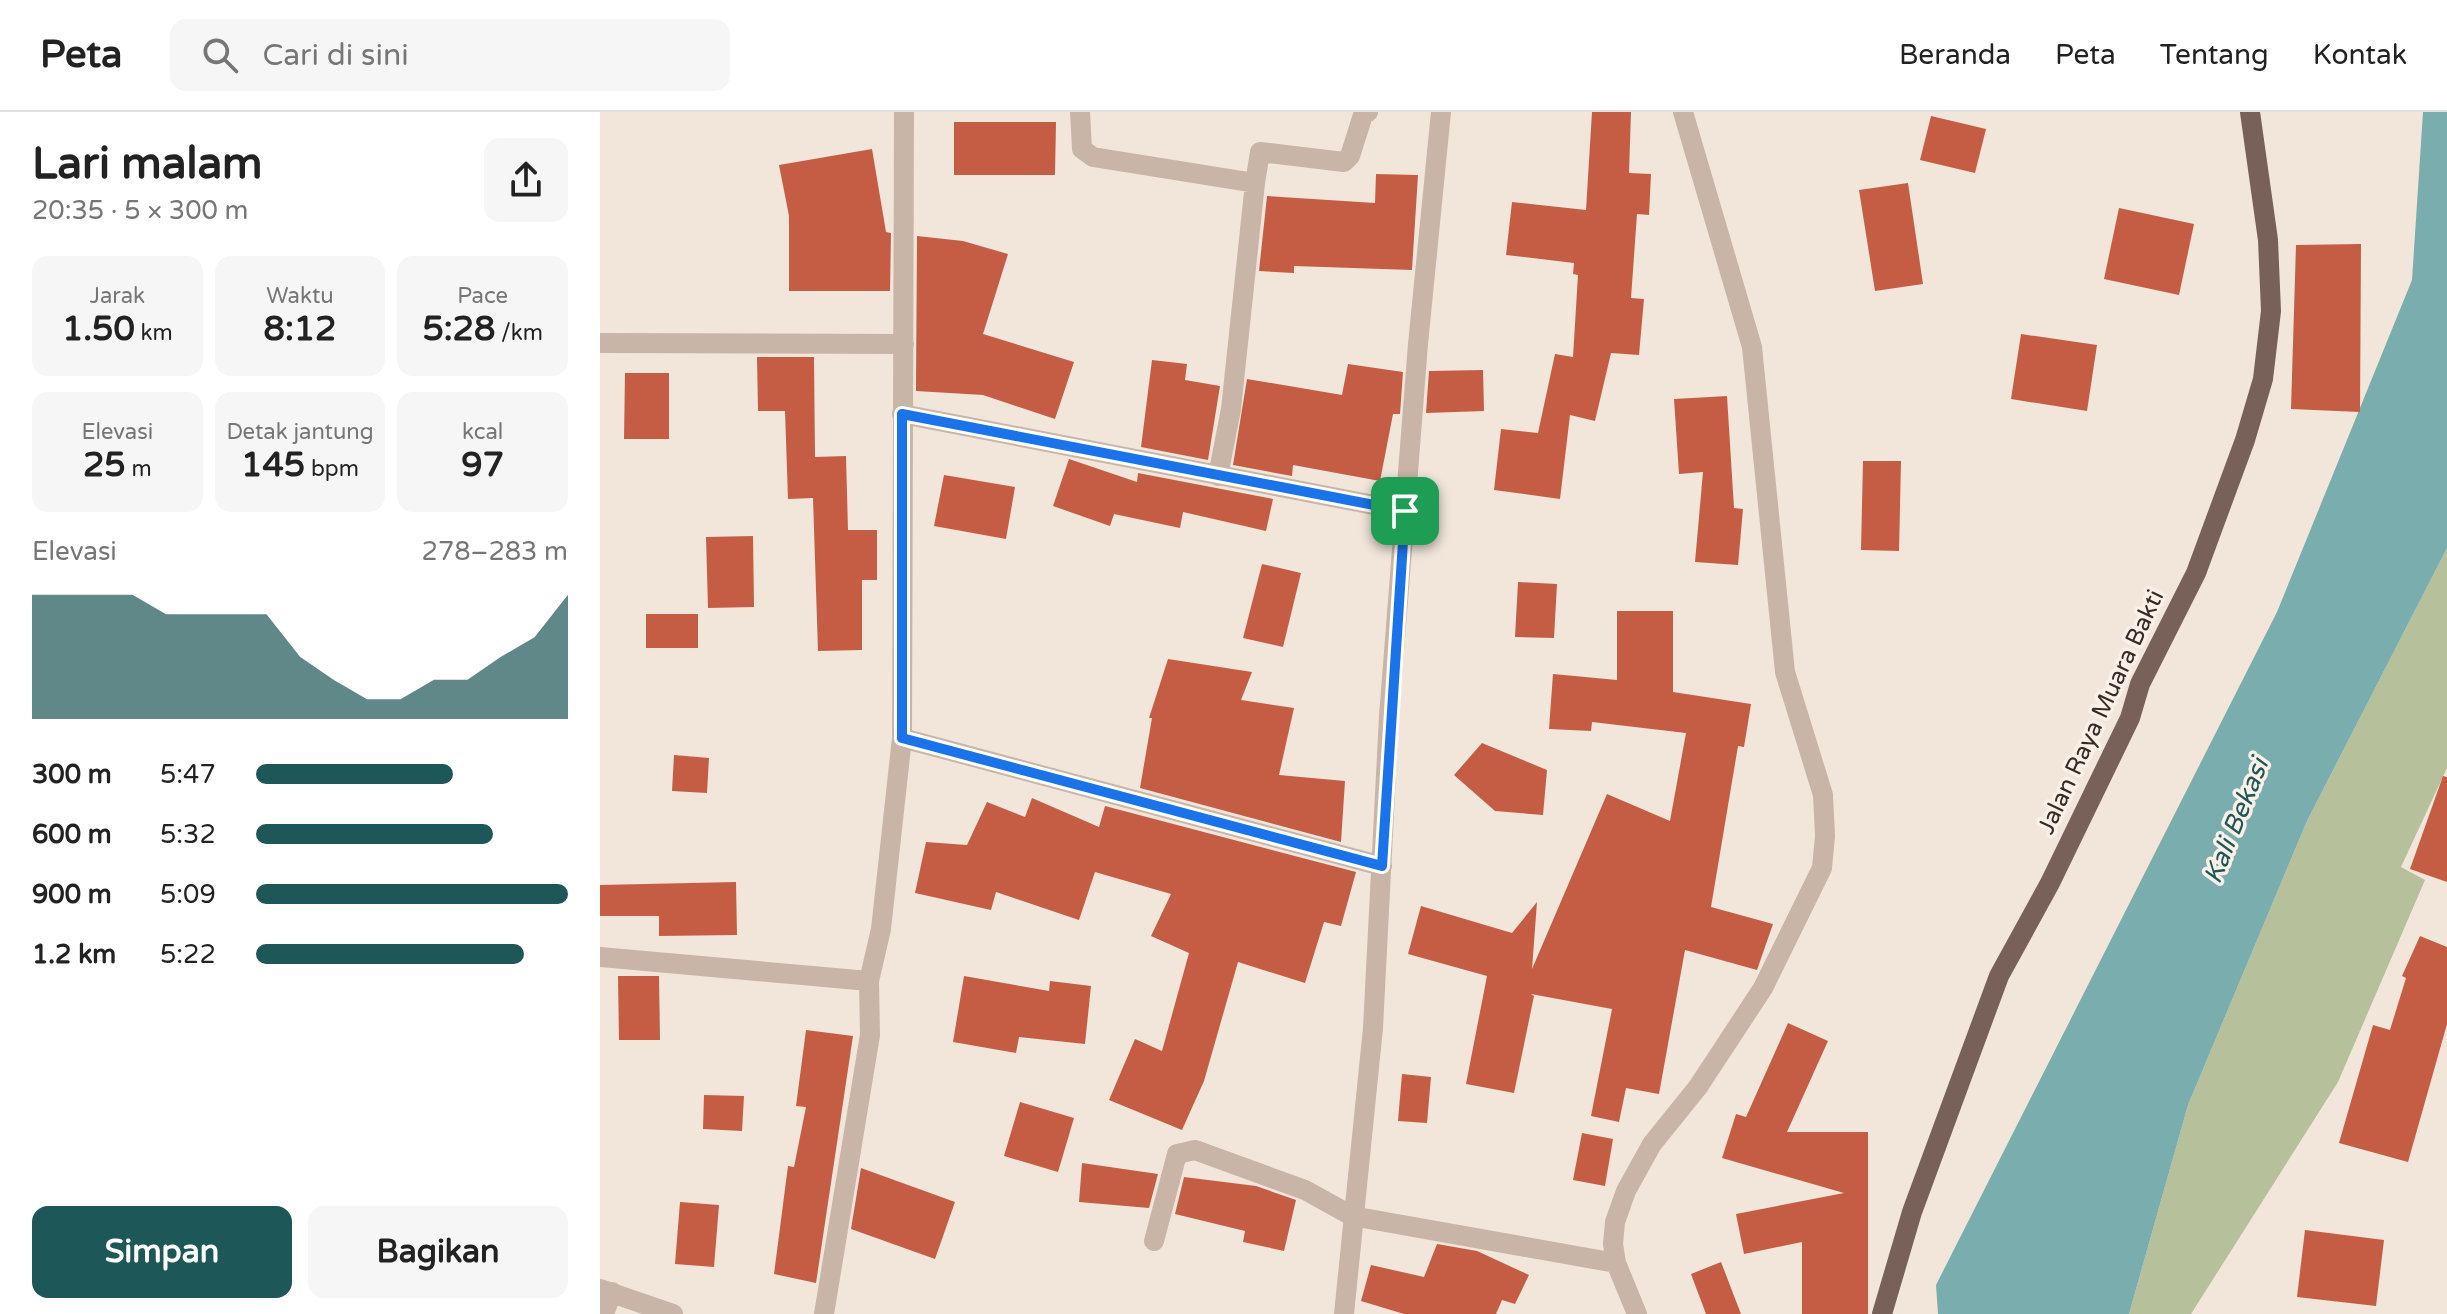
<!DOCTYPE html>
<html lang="id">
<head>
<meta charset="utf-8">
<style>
  body { margin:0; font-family:"Varela Round",sans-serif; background:#f6f6f6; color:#222; height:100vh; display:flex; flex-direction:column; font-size:30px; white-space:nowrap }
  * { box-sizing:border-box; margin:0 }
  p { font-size:26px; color:#767676 }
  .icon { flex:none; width:44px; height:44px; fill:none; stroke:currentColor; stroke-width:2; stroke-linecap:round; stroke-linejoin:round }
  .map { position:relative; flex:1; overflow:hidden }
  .details { display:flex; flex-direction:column; background:#fff; width:600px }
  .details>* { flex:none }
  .pin { position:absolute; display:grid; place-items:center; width:68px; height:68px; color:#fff; margin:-34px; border-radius:16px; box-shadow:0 4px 12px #0006 }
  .round { display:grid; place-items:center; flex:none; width:84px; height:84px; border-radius:16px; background:#f6f6f6 }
  .headline { display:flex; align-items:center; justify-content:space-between; height:136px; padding:0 32px }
  h1 { font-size:44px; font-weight:800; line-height:60px }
  .figures { display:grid; grid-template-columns:repeat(3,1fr); gap:12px; height:136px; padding:8px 32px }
  .figures div { display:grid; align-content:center; border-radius:16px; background:#f6f6f6; text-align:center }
  .figures b { font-size:34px; font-weight:800 }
  .figures small { font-size:22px; font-weight:400 }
  .figures p { font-size:22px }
  .chart { height:224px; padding:16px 32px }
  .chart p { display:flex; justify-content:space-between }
  .chart svg { width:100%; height:144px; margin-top:8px; fill:#1d5757; opacity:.7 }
  .button { display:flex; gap:16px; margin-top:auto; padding:16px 32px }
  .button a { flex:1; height:92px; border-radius:16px; background:#1d5757; color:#fff; font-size:32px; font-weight:800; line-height:92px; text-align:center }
  .button a+a { background:#f6f6f6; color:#222 }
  ul { padding:0 32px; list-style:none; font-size:26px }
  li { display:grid; grid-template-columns:128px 96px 1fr; align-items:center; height:60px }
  li i { height:20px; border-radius:10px; background:#1d5757 }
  header { display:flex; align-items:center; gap:48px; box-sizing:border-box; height:112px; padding:0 40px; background:#fff; border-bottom:2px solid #e0e0e0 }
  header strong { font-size:38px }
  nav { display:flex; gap:44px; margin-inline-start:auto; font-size:28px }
  .search { width:560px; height:72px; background:#f6f6f6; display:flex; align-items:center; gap:20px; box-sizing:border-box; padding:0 28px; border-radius:16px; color:#767676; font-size:30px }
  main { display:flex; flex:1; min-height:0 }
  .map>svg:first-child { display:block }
  .green { fill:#b6c09b }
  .water { fill:#7aaeae }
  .building { fill:#c55d45 }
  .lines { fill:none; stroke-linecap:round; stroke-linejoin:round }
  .minor { stroke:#c9b5a7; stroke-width:20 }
  .major { stroke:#786159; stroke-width:20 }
  .route-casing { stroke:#fff; stroke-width:16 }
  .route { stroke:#1a73e8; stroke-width:10 }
  .labels { text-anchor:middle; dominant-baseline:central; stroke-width:7; stroke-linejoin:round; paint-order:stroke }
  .street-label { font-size:24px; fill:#362b27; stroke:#f9f0e7 }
  .water-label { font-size:26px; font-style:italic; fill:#1d5757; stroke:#f9f0e7 }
</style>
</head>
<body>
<header>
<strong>Peta</strong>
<div class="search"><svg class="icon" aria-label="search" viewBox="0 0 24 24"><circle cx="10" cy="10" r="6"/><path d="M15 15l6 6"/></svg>Cari di sini</div>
<nav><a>Beranda</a><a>Peta</a><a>Tentang</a><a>Kontak</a></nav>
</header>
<main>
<section class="details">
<div class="headline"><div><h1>Lari malam</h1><p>20:35 · 5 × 300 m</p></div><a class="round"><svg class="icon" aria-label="share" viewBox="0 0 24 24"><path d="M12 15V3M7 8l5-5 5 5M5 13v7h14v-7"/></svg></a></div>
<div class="figures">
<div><p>Jarak</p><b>1.50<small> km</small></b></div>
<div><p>Waktu</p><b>8:12</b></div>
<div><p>Pace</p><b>5:28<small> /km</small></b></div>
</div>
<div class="figures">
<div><p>Elevasi</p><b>25<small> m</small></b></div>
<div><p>Detak jantung</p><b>145<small> bpm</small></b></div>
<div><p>kcal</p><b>97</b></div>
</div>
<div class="chart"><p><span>Elevasi</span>278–283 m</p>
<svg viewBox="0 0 160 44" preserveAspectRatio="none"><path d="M0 44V6L10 6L20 6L30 6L40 12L50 12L60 12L70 12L80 25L90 32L100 38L110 38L120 32L130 32L140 25L150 19L160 6V44z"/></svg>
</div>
<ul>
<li><b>300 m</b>5:47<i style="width:63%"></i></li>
<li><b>600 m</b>5:32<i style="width:76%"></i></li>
<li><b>900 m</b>5:09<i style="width:100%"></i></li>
<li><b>1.2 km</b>5:22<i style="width:86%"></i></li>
</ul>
<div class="button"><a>Simpan</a><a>Bagikan</a></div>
</section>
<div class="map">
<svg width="1847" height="1202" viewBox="0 0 1847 1202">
  <rect width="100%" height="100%" fill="#f2e6db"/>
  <path class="green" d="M 1847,436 L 1847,656 L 1801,755 L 1825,768 L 1738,970 L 1591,1202 L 1529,1202 L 1588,993 L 1707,709 Z"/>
  <path class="water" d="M 1823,0 L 1847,0 L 1847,436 L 1707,709 L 1588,993 L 1529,1202 L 1338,1202 L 1336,1173 L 1677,500 L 1812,168 Z"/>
  <path class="building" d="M 992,0 L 1031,0 L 1029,61 L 1051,62 L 1049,103 L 1037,102 L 1031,186 L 1044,187 L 1039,243 L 1011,241 L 995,309 L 970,303 L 960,387 L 894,378 L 901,317 L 938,321 L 955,242 L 973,245 L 978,163 L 973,162 L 974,151 L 906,143 L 912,90 L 986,98 Z
    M 1331,4 L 1386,17 L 1375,61 L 1320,48 Z
    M 354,10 L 456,10 L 455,63 L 354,63 Z
    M 272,37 L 286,120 L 291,121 L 290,179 L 189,179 L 189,104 L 179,53 Z
    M 776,62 L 818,63 L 812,158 L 694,154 L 694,161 L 659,159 L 667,84 L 775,91 Z
    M 1308,71 L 1323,172 L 1275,179 L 1259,78 Z
    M 1519,96 L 1594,112 L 1579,183 L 1504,167 Z
    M 317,124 L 363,129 L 408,142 L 383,222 L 474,250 L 455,307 L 383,283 L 316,279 Z
    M 1761,132 L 1760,300 L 1691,297 L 1696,133 Z
    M 1421,222 L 1497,233 L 1487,299 L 1411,287 Z
    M 157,245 L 214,245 L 215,345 L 246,344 L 248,418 L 277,418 L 277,468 L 262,468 L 262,538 L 218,539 L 213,386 L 188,387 L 185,299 L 158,299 Z
    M 552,248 L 587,252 L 585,268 L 620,274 L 608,348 L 541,335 Z
    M 748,252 L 803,260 L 800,302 L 793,302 L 780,369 L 693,353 L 692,364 L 633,353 L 647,267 L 742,283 Z
    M 883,258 L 884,299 L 826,301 L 829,259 Z
    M 25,261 L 69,261 L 69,327 L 24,327 Z
    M 1127,284 L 1134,396 L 1143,397 L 1138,453 L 1095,450 L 1103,360 L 1079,362 L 1074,287 Z
    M 469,347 L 537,370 L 538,361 L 673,387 L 666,419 L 583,400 L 580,416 L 514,402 L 510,414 L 453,394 Z
    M 1263,349 L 1301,349 L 1299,439 L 1261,438 Z
    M 344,363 L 415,375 L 406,427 L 334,414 Z
    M 153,424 L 154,495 L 108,496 L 106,425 Z
    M 662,452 L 701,461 L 683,535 L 643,526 Z
    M 918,470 L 957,472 L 954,526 L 915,525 Z
    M 1017,499 L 1073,499 L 1073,580 L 1151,592 L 1144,635 L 1138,634 L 1111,795 L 1173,812 L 1157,858 L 1085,838 L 1059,982 L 1026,976 L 1019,1010 L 991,1004 L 1012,897 L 931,882 L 934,884 L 914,981 L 866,972 L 887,864 L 808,842 L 821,794 L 912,821 L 937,790 L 932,857 L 1007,682 L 1070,709 L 1086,621 L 992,610 L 991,619 L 949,617 L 953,562 L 1017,568 Z
    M 46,502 L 98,502 L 98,536 L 46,536 Z
    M 568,547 L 652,560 L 641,588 L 694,596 L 679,663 L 745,669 L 741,730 L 540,676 L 552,606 L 549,606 Z
    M 882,631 L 947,658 L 943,703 L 895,699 L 854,663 Z
    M 74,643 L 109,646 L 107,681 L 72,679 Z
    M 1843,664 L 1847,665 L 1847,770 L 1810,757 Z
    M 432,686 L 499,715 L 505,694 L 756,760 L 741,814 L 724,810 L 705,871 L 638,850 L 604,969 L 582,1018 L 509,988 L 535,927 L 562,939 L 589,841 L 551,824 L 571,782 L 495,760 L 479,808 L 396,780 L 391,798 L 315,781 L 326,730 L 367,733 L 387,690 L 425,705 Z
    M 136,770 L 137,823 L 59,824 L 59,804 L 0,804 L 0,773 Z
    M 1820,824 L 1847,835 L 1847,912 L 1808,1050 L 1739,1031 L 1773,913 L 1790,918 L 1806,866 L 1802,864 Z
    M 18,864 L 59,864 L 60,928 L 19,928 Z
    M 364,864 L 449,879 L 450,869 L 491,874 L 485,932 L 419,925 L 416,941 L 353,930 Z
    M 1188,911 L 1228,929 L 1187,1020 L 1268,1020 L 1268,1202 L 1202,1202 L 1202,1130 L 1144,1142 L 1136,1102 L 1244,1081 L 1122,1046 L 1136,1002 L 1146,1005 Z
    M 206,918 L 253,924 L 216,1171 L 174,1162 L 188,1054 L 194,1055 L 206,995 L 196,994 Z
    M 802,962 L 831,965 L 827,1011 L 798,1009 Z
    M 104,983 L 144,984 L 142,1019 L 103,1017 Z
    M 420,990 L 474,1006 L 458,1060 L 404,1044 Z
    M 982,1021 L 1013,1027 L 1005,1074 L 973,1068 Z
    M 482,1051 L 558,1062 L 549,1096 L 479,1090 Z
    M 261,1056 L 355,1090 L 335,1147 L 251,1117 Z
    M 584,1065 L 656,1074 L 696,1088 L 684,1139 L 643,1130 L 645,1119 L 575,1102 Z
    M 80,1090 L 119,1093 L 114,1155 L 75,1152 Z
    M 1705,1118 L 1784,1128 L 1776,1194 L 1697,1185 Z
    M 837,1132 L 877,1139 L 929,1163 L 915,1192 L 902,1188 L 896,1202 L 804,1202 L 761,1189 L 771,1153 L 824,1165 Z
    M 1121,1150 L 1141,1202 L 1106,1202 L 1091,1162 Z"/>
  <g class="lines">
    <path class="minor" d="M 480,0 L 482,37 L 493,45 L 655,71 L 660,40 L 744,50 L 750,44 L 763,3 L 768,0
      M 0,231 L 304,232
      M 302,302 L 805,399
      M 618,364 L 631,297 L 655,71
      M 302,626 L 782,754
      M 0,845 L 269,869
      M 554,1129 L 577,1042 L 595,1038 L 705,1078 L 752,1104 L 1016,1151
      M 0,1177 L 73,1202
      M 4,1202 L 12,1180
      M 224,1202 L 270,923 L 269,869 L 281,817 L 302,626 L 304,0
      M 744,1202 L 773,916 L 789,604 L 818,232 L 841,0
      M 1037,1202 L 1016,1151 L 1013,1132 L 1015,1110 L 1026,1079 L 1052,1032 L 1098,975 L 1163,876 L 1222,756 L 1225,724 L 1223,683 L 1185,560 L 1152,235 L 1083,0"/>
    <path class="major" d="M 1282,1202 L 1312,1100 L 1399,864 L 1450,771 L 1530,606 L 1540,572 L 1596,461 L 1645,328 L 1663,267 L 1671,199 L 1668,128 L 1650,0"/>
  </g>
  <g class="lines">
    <g class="route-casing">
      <path id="route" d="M 302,302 L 805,399 L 782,754 L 302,626 Z"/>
    </g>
    <use href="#route" class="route"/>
  </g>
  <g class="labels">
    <g class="street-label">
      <text transform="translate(1501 600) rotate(-65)">Jalan Raya Muara Bakti</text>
    </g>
    <g class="water-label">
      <text transform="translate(1636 709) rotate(-68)">Kali Bekasi</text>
    </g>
  </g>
</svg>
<div class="pin" style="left:805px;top:399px;background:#1e9e55"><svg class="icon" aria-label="arrive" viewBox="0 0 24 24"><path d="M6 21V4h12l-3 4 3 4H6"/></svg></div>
</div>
</main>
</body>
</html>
